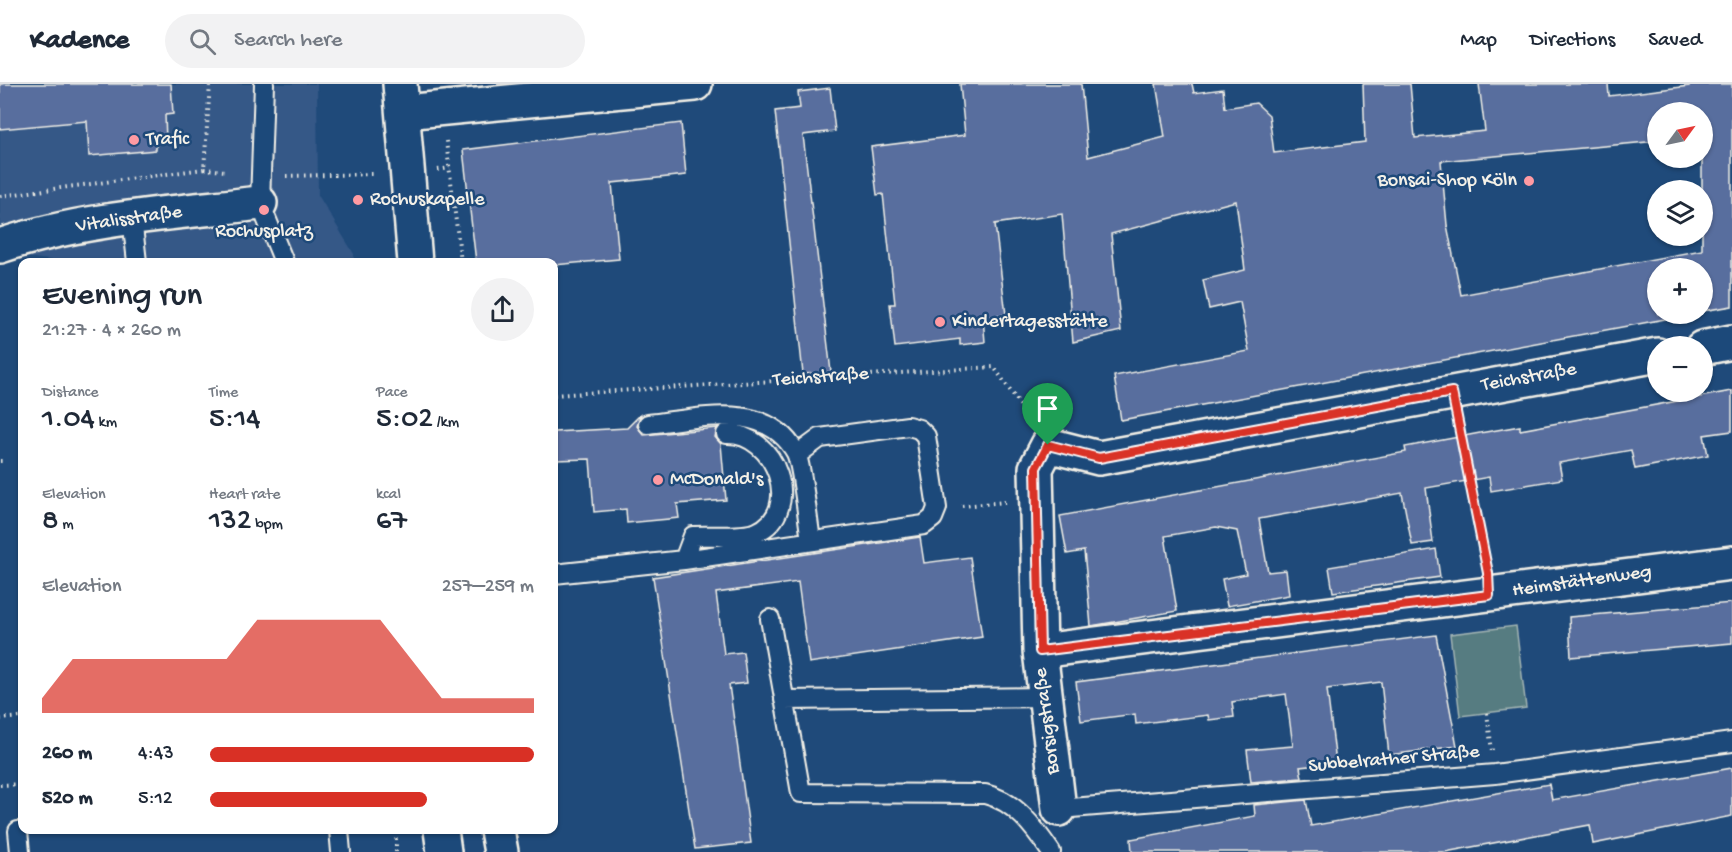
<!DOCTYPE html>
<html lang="en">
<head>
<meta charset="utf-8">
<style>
  body { margin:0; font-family:"Gochi Hand",sans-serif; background:#f2f2f3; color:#1f2937; height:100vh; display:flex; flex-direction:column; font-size:22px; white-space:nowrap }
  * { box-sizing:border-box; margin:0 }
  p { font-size:20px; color:#747a83 }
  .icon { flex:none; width:33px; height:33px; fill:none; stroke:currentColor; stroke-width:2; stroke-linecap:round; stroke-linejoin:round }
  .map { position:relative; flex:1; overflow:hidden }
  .sheet { position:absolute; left:18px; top:174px; width:540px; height:576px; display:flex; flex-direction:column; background:#fff; border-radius:12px; box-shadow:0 2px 4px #0004 }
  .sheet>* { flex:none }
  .needle { width:39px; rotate:57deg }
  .buttons { position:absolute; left:1647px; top:18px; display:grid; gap:12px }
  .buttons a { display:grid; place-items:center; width:66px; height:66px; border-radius:50%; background:#fff; box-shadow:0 2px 4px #0004; font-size:30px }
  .pin { position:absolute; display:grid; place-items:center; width:51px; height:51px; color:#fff; margin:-62px -26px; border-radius:50% 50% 50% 0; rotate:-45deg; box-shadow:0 0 6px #0007 }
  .pin .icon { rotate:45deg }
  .round { display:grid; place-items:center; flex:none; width:63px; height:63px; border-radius:32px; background:#f2f2f3 }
  .headline { display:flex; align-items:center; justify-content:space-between; height:102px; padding:0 24px }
  h1 { font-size:33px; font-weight:600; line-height:45px }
  .stats { display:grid; grid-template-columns:repeat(3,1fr); gap:9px; height:102px; padding:6px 24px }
  .stats div { display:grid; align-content:center }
  .stats b { font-size:30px; font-weight:600 }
  .stats small { font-size:16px; font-weight:400 }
  .stats p { font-size:16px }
  .chart { height:168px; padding:12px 24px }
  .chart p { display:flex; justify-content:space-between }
  .chart svg { width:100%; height:108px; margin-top:6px; fill:#d93025; opacity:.7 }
  ul { padding:0 24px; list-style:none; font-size:20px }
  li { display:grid; grid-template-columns:96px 72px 1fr; align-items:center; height:45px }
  li i { height:15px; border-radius:8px; background:#d93025 }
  header { display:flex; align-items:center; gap:36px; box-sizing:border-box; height:84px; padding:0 30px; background:#fff; border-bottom:2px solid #e0e1e3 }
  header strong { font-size:28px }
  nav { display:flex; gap:33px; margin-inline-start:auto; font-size:21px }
  .search { width:420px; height:54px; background:#f2f2f3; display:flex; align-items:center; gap:15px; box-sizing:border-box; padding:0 21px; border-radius:33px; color:#747a83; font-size:22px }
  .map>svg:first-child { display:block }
  .built { fill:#345887 }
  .green { fill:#567b81; stroke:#a5b6b4; stroke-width:1.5 }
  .building { fill:#586e9e; stroke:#f4f1e8; stroke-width:1.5; fill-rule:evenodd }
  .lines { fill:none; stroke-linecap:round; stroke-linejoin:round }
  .service-casing { stroke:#f4f1e8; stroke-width:22 }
  .minor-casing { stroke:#f4f1e8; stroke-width:38 }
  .tertiary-casing { stroke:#f4f1e8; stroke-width:38 }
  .secondary-casing { stroke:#f4f1e8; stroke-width:38 }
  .path { stroke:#f4f1e8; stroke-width:4; stroke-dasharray:1.5 4.5; stroke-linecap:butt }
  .service { stroke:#1f4a7a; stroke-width:18 }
  .minor { stroke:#1f4a7a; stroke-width:33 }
  .tertiary { stroke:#1f4a7a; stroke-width:33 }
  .secondary { stroke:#1f4a7a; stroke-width:33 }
  .route-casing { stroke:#fff; stroke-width:12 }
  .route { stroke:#d93025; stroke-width:8 }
  .poi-dot { fill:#ff9aa2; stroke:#1f4a7a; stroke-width:2 }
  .labels { text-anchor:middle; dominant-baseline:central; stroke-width:5; stroke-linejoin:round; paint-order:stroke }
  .poi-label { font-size:20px; fill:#f4f1e8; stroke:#1f4a7a; text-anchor:start }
  .street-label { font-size:20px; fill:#f4f1e8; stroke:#1f4a7a }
</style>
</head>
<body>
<header>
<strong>Kadence</strong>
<div class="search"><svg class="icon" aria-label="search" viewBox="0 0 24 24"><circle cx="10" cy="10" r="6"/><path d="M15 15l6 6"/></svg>Search here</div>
<nav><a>Map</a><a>Directions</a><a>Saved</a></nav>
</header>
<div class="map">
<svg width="1732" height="768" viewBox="0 0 1732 768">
  <rect width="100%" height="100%" fill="#1f4a7a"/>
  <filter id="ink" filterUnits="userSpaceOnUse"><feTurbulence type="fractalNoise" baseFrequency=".0167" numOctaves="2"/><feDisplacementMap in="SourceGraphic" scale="12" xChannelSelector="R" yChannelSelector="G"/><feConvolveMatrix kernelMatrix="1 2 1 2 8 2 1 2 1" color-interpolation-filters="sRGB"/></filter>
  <g filter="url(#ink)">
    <path class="built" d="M 0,0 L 317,0 L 318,111 L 354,170 L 354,178 L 66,178 L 0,170 Z"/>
    <path class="green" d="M 1516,542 L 1526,624 L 1460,632 L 1450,550 Z"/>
    <path class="building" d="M 0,0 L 171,0 L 173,30 L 165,31 L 166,56 L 156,56 L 156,66 L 89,72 L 87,37 L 0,45 Z
      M 960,0 L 1081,0 L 1088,73 L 1165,53 L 1156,0 L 1192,0 L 1194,9 L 1223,5 L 1225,24 L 1256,19 L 1269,31 L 1274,69 L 1365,58 L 1363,0 L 1410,0 L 1415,54 L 1485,47 L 1479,0 L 1608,0 L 1609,12 L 1689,2 L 1689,0 L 1732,0 L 1732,222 L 1702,227 L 1702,184 L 1658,184 L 1658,230 L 1692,230 L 1121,336 L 1114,292 L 1249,267 L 1240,218 L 1209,225 L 1203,196 L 1245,186 L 1236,117 L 1111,150 L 1121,247 L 1073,258 L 1062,130 L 995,140 L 1006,231 L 983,234 L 985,258 L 960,261 L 960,255 L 895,263 L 890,220 L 895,220 L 883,110 L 877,111 L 871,63 L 965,51 ZM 1658,28 L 1702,28 L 1702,166 L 1461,211 L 1447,141 L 1441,77 L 1658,57 Z
      M 830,4 L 835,47 L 803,51 L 831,288 L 803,290 L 775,27 L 800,24 L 798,8 Z
      M 681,39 L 686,91 L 612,99 L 619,175 L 554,181 L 554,178 L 476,178 L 463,66 Z
      M 1732,307 L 1732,347 L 1704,351 L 1708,371 L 1635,385 L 1631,366 L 1559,379 L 1562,395 L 1491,407 L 1489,393 L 1426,404 L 1433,458 L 1412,461 L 1402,409 L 1259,435 L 1268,488 L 1286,486 L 1289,511 L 1227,522 L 1222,495 L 1246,490 L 1237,447 L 1216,443 L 1165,452 L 1177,527 L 1091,542 L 1084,467 L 1067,470 L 1060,432 L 1406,368 L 1405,363 L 1480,349 L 1520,342 L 1520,346 Z
      M 641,330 L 637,342 L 644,351 L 717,344 L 715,353 L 721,360 L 726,416 L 677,420 L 679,434 L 627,439 L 626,425 L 594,428 L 590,375 L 554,376 L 554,348 L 627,344 Z
      M 920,453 L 924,479 L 970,473 L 982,553 L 809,579 L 798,498 L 716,509 L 724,570 L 743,568 L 747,599 L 729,601 L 751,759 L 695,765 L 653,493 Z
      M 1436,465 L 1440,493 L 1333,508 L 1329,483 Z
      M 1732,519 L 1732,559 L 1571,573 L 1569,533 Z
      M 1436,551 L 1457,662 L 1389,671 L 1381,598 L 1327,605 L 1336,679 L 1300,683 L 1302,694 L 1251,698 L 1247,666 L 1293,662 L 1286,610 L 1232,618 L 1234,633 L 1209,636 L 1208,631 L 1136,640 L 1135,630 L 1081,637 L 1076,598 Z
      M 1732,684 L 1732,732 L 1593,760 L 1590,741 L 1445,768 L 1132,768 L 1131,755 L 1255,732 L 1254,721 L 1306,716 L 1311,742 L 1549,700 L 1552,716 Z"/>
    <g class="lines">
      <g class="service-casing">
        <path id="service" d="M 264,0 L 260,119 L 284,178
          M 132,134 L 137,178
          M 648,340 C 698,335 766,315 796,369 C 802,381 808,439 811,456
          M 684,476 L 693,452 C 709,451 743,454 757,448 C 804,427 776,348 726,350
          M 554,490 L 684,476 L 924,441 L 933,434 L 937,424 L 926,352 L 919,345 L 908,342 L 820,354 L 797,371
          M 770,535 L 801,709 L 985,710 C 1015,717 1034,743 1051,768
          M 784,616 L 1045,613
          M 1059,725 L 1495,690 L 1732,658
          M 339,746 L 341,768
          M 18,747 L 20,768"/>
      </g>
      <g class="minor-casing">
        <path id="minor" d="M 404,28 L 695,0
          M 1702,264 L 1732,258
          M 1040,567 L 1732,479
          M 1059,725 L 1040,567 L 1036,384 L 1048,361 L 1099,374 L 1658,271"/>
      </g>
      <g class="tertiary-casing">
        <path id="tertiary" d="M 0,162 C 83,134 174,129 260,119"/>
      </g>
      <g class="secondary-casing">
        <path id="secondary" d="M 400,0 L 415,178
          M 441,746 L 444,768
          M 497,746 L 501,768"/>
      </g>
      <path class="path" d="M 446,57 L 461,178
        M 204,85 L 225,87
        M 438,86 L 450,84
        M 286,92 L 375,90
        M 0,112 L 204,85 L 210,0
        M 554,311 L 994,283 L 1030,335
        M 1459,340 L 1486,477
        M 0,377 L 3,377
        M 962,422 L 1005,418
        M 1487,629 L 1492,667
        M 0,635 L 22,633
        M 0,701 L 22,700
        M 396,768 L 396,746"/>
      <use href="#service" class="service"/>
      <use href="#minor" class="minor"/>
      <use href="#tertiary" class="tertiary"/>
      <use href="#secondary" class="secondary"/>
    </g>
  </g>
  <g class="lines" filter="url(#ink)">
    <g class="route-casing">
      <path id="route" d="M 1452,308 L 1488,489 L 1489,511 L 1040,567 L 1036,384 L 1048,361 L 1099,374 Z"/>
    </g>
    <use href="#route" class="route"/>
  </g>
  <g class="poi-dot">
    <circle cx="134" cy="56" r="6"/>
    <circle cx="1529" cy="97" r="6"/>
    <circle cx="358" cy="116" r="6"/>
    <circle cx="264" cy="126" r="6"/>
    <circle cx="940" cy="238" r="6"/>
    <circle cx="658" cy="396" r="6"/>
  </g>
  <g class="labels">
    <g class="poi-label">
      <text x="146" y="56">Trafic</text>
      <text x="1517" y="97" text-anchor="end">Bonsai-Shop Köln</text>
      <text x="370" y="116">Rochuskapelle</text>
      <text x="264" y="148" text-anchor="middle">Rochusplatz</text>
      <text x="952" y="238">Kindertagesstätte</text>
      <text x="670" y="396">McDonald's</text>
    </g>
    <g class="street-label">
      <text transform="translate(129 136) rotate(-8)">Vitalisstraße</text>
      <text transform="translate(821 294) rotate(-4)">Teichstraße</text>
      <text transform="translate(1529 294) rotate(-10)">Teichstraße</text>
      <text transform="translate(1582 498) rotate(-8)">Heimstättenweg</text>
      <text transform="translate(1048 637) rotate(-97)">Borsigstraße</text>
      <text transform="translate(1394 676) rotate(-5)">Subbelrather Straße</text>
    </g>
  </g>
</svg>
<div class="buttons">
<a><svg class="needle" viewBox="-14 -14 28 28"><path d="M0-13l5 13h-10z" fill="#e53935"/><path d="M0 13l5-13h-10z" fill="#747a83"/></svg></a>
<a><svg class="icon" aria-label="layers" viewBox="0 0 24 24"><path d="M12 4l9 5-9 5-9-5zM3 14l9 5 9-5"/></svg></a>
<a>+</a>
<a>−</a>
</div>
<div class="pin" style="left:1048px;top:361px;background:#1e9e55"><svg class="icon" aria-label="arrive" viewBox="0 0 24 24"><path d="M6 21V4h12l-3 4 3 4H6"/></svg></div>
<section class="sheet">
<div class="headline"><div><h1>Evening run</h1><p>21:27 · 4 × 260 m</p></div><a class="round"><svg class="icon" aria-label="share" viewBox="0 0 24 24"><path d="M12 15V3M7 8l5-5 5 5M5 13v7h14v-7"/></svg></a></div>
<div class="stats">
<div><p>Distance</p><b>1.04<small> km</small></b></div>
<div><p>Time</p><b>5:14</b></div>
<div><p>Pace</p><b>5:02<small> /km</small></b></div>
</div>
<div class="stats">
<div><p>Elevation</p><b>8<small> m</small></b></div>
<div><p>Heart rate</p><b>132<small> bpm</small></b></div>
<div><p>kcal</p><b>67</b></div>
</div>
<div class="chart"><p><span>Elevation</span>257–259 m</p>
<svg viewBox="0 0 160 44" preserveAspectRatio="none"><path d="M0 44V38L10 22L20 22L30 22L40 22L50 22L60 22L70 6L80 6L90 6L100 6L110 6L120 22L130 38L140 38L150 38L160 38V44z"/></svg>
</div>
<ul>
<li><b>260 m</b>4:43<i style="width:100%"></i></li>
<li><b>520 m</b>5:12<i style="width:67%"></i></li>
</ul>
</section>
</div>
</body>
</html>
